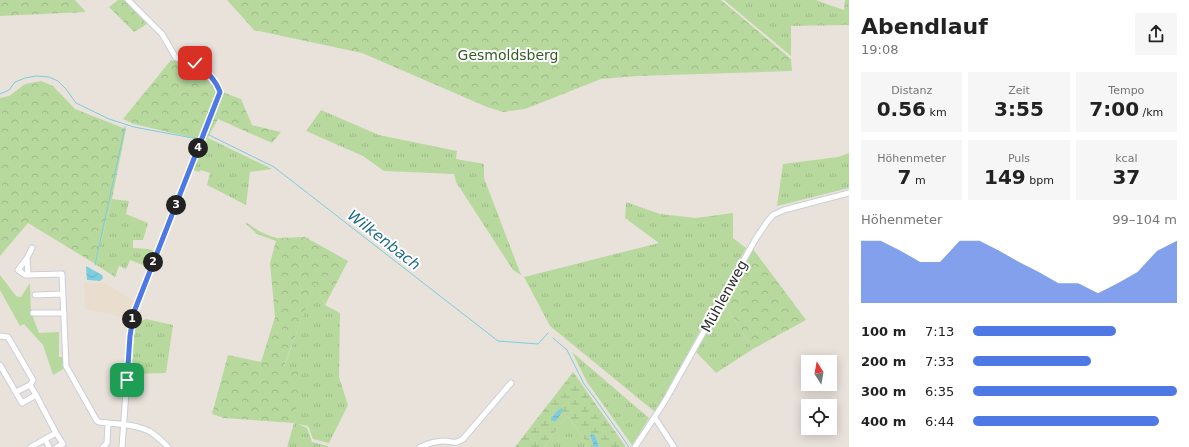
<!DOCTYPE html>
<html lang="de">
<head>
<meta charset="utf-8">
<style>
  body { margin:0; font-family:"DejaVu Sans",sans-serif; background:#f6f6f6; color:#222; height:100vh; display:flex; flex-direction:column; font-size:15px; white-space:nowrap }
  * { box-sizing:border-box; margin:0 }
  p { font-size:13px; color:#767676 }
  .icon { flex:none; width:22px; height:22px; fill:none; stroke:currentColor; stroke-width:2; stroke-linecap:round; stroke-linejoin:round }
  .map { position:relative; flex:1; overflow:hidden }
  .details { display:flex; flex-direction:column; background:#fff; width:340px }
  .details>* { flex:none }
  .needle { width:26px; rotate:349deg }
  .fabs { position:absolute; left:801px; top:355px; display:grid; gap:8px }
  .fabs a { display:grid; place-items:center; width:36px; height:36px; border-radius:0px; background:#fff; box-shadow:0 2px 10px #0003; font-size:20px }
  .pin { position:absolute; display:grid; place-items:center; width:34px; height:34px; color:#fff; margin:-17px; border-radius:8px; box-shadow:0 2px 6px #0006 }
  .km { position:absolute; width:20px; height:20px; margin:-10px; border-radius:50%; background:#222; color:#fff; font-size:11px; line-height:20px; text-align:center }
  .round { display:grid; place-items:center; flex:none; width:42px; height:42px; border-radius:0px; background:#f6f6f6 }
  .summary { display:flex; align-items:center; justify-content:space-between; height:68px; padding:0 12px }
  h1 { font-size:22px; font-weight:600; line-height:30px }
  .stats { display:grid; grid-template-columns:repeat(3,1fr); gap:6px; height:68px; padding:4px 12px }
  .stats div { display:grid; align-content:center; border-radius:0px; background:#f6f6f6; text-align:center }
  .stats b { font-size:20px; font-weight:600 }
  .stats small { font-size:11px; font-weight:400 }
  .stats p { font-size:11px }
  .chart { height:112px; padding:8px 12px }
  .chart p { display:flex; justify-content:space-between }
  .chart svg { width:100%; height:72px; margin-top:4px; fill:#4e78e3; opacity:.7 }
  ul { padding:0 12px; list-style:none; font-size:13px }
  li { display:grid; grid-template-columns:64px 48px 1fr; align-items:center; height:30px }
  li i { height:10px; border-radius:5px; background:#4e78e3 }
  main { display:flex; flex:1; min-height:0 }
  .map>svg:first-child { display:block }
  .education { fill:#e9ddcd }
  .grass { fill:url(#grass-tufts) }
  .forest { fill:url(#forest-crowns) }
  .wetland { fill:url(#wetland-marsh) }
  .park { fill:#b8d99e }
  .water { fill:url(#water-waves) }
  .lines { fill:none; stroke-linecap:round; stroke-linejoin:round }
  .stream { stroke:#7bcddf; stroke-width:1 }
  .minor-casing { stroke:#caced8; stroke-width:7 }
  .minor { stroke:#fff; stroke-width:5 }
  .route-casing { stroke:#fff; stroke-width:8 }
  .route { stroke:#4e78e3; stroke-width:5 }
  .labels { text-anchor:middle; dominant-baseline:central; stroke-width:4; stroke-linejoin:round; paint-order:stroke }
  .park-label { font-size:14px; fill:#335b22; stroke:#fff }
  .street-label { font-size:14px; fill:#282828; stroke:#fff }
  .water-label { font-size:15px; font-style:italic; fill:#1d6c87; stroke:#fff }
</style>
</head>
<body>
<main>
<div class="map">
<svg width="849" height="447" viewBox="0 0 849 447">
  <defs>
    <pattern id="grass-tufts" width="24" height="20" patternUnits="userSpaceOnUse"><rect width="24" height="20" fill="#b8d99e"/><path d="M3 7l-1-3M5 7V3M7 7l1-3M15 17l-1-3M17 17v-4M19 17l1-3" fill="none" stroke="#9eba88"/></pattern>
    <pattern id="forest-crowns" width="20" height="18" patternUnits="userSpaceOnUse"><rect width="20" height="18" fill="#b8d99e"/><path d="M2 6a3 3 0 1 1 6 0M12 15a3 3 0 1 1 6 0" fill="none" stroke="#9eba88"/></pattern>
    <pattern id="wetland-marsh" width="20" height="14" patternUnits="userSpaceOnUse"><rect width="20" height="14" fill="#b8d99e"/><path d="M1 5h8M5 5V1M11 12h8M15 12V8" fill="none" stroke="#9eba88"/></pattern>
    <pattern id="water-waves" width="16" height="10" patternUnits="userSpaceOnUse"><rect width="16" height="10" fill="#7bcddf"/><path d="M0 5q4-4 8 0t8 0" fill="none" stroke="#6ab0bf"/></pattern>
  </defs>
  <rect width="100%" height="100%" fill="#e9e2db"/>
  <path class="education" d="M 103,282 L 134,301 L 127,318 L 85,309 L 84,283 L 102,283 Z"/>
  <path class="grass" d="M 724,0 L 816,0 L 844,10 L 845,0 L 849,0 L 849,25 L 791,26 L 791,56 Z
    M 321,110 L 379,135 L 457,151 L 456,159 L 484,164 L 484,178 L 521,275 L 513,270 L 456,182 L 454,174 L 384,171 L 363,156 L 306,131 Z
    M 208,138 L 272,169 L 250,172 L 246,205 L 207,185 L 210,173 L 201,170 L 199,172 L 193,170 Z
    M 849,153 L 849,188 L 777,206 L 783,164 L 838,157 Z
    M 112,199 L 129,201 L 126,214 L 148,223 L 143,240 L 133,240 L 133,248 L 149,249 L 154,251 L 148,267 L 130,260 L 126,269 L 119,266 L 115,277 L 92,262 L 96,261 Z
    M 626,202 L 660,214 L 696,218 L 733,213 L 733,238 L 746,248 L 655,412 L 550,326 L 524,277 L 659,243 L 625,218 Z
    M 246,222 C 255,229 266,236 278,238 L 276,241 L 257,234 L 246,224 Z
    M 315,283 L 325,305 L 340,313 L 339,377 L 348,405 L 329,443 L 313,439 L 308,426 L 298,424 L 307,428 L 312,442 L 328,446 L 328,447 L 287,447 L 294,423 L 284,367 Z
    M 723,302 L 753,349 L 716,373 L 696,352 Z
    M 146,319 L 173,325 L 166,373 L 131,374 L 135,323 Z
    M 572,352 L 649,418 L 632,445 L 587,382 Z
    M 567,416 L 590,447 L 544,447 Z"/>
  <path class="forest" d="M 0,0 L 75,0 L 86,12 L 0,16 Z
    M 118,0 L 124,0 L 147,24 L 134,32 L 109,7 Z
    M 227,0 L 721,0 L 791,59 L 792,71 L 637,76 L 601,79 L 525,109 L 503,112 L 487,107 L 362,53 L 254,30 Z
    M 171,60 L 195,66 L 217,90 L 241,99 L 252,125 L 281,132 L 272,143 L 218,119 L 206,141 L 134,124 L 123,119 Z
    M 41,81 L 53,86 L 75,109 L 126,129 L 112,199 L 96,261 L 92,262 L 28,223 L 0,256 L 0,98 L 9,96 L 25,84 Z
    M 305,237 L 348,261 L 325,305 L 315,284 L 284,366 L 302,370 L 294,423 L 224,418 L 212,414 L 228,355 L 261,362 L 275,317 L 270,263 L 276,241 L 278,238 Z
    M 753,249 L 806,320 L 753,349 L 723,302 Z"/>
  <path class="wetland" d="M 573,372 L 626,447 L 599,447 L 595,435 L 591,434 L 590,435 L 594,447 L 590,447 L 567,416 L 544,447 L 515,447 Z"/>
  <path class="park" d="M 0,275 L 16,296 L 21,297 L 30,283 L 31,312 L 39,333 L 59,332 L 59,357 L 63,357 L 65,368 L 53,375 L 43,345 L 24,324 L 20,326 L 0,290 Z"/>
  <path class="water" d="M 86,266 L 102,275 L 103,278 L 100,281 L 87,280 Z
    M 562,408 L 563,409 C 561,414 558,418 556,421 L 551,421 L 552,417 L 555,414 L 557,411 Z
    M 591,434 L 595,435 L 599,447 L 594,447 L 590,435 Z"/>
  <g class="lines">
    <path class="stream" d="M 0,94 L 9,90 L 15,82 L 25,78 L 36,76 L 49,77 L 58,81 L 66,89 L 76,103 L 109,119 L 134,127 L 198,139 L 201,132
      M 207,134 L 274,167 L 498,341 L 538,344 L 548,333
      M 95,265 L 125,127
      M 553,338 L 567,350 L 584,384 L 596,400 L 629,447"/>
    <g class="minor-casing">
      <path id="minor" d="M 27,258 L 18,270 L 25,275 L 62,274 L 66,366 L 97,421 L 99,422 C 116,424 134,424 149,431 C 156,435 162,441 168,447
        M 28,275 L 27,258 L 32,248
        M 35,295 L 63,294
        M 33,313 L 64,313
        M 0,336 L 8,337 L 33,380 L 30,385
        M 0,365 L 22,403 L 36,395 L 30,385 L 16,392
        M 36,395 L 56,433
        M 655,418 L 674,447
        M 45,439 L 49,447
        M 31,447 L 56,433 L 63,444 L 57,447
        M 103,447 L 107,443 L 108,423
        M 122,447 L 130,336 L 134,312 L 220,92 C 216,81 206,67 195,63 C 189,61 182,60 176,58 L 162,34 L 128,0
        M 420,447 C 427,444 436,441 444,441 C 454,441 453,445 463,439 L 511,383
        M 635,447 L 665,401 L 755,240 L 767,222 L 773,215 L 784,210 L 849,193"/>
    </g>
    <use href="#minor" class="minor"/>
  </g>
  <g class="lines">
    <g class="route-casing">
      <path id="route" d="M 127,380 L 130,336 L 134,312 L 220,92 C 216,81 206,69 195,63"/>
    </g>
    <use href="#route" class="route"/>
  </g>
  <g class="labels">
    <g class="park-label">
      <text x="508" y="55">Gesmoldsberg</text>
    </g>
    <g class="street-label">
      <text transform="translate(724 296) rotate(-61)">Mühlenweg</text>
    </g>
    <g class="water-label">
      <text transform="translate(384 240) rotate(38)">Wilkenbach</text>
    </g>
  </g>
</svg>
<div class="fabs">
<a><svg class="needle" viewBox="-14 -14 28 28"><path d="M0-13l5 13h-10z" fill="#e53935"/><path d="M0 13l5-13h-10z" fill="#767676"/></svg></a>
<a><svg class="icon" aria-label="locate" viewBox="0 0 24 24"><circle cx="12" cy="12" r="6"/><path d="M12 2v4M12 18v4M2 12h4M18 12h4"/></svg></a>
</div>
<div class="pin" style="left:127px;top:380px;background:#1e9e55"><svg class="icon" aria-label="arrive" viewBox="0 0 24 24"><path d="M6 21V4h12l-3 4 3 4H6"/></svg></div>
<div class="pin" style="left:195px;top:63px;background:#d93025"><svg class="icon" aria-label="check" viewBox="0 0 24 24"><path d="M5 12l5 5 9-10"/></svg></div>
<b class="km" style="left:132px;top:319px">1</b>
<b class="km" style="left:153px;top:262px">2</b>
<b class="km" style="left:176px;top:205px">3</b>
<b class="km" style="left:198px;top:148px">4</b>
</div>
<section class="details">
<div class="summary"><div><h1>Abendlauf</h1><p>19:08</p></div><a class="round"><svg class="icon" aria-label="share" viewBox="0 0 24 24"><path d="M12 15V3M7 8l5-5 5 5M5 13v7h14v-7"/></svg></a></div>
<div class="stats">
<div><p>Distanz</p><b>0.56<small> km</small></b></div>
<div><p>Zeit</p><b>3:55</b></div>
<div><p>Tempo</p><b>7:00<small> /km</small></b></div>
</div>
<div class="stats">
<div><p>Höhenmeter</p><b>7<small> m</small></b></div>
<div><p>Puls</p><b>149<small> bpm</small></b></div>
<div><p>kcal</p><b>37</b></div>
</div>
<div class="chart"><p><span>Höhenmeter</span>99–104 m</p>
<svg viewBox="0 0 160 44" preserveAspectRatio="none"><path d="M0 44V6L10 6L20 12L30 19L40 19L50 6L60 6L70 12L80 19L90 25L100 32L110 32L120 38L130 32L140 25L150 12L160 6V44z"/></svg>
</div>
<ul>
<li><b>100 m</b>7:13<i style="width:70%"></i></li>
<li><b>200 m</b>7:33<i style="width:58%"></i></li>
<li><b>300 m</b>6:35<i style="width:100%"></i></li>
<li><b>400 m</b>6:44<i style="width:91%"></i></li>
</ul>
</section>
</main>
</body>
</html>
